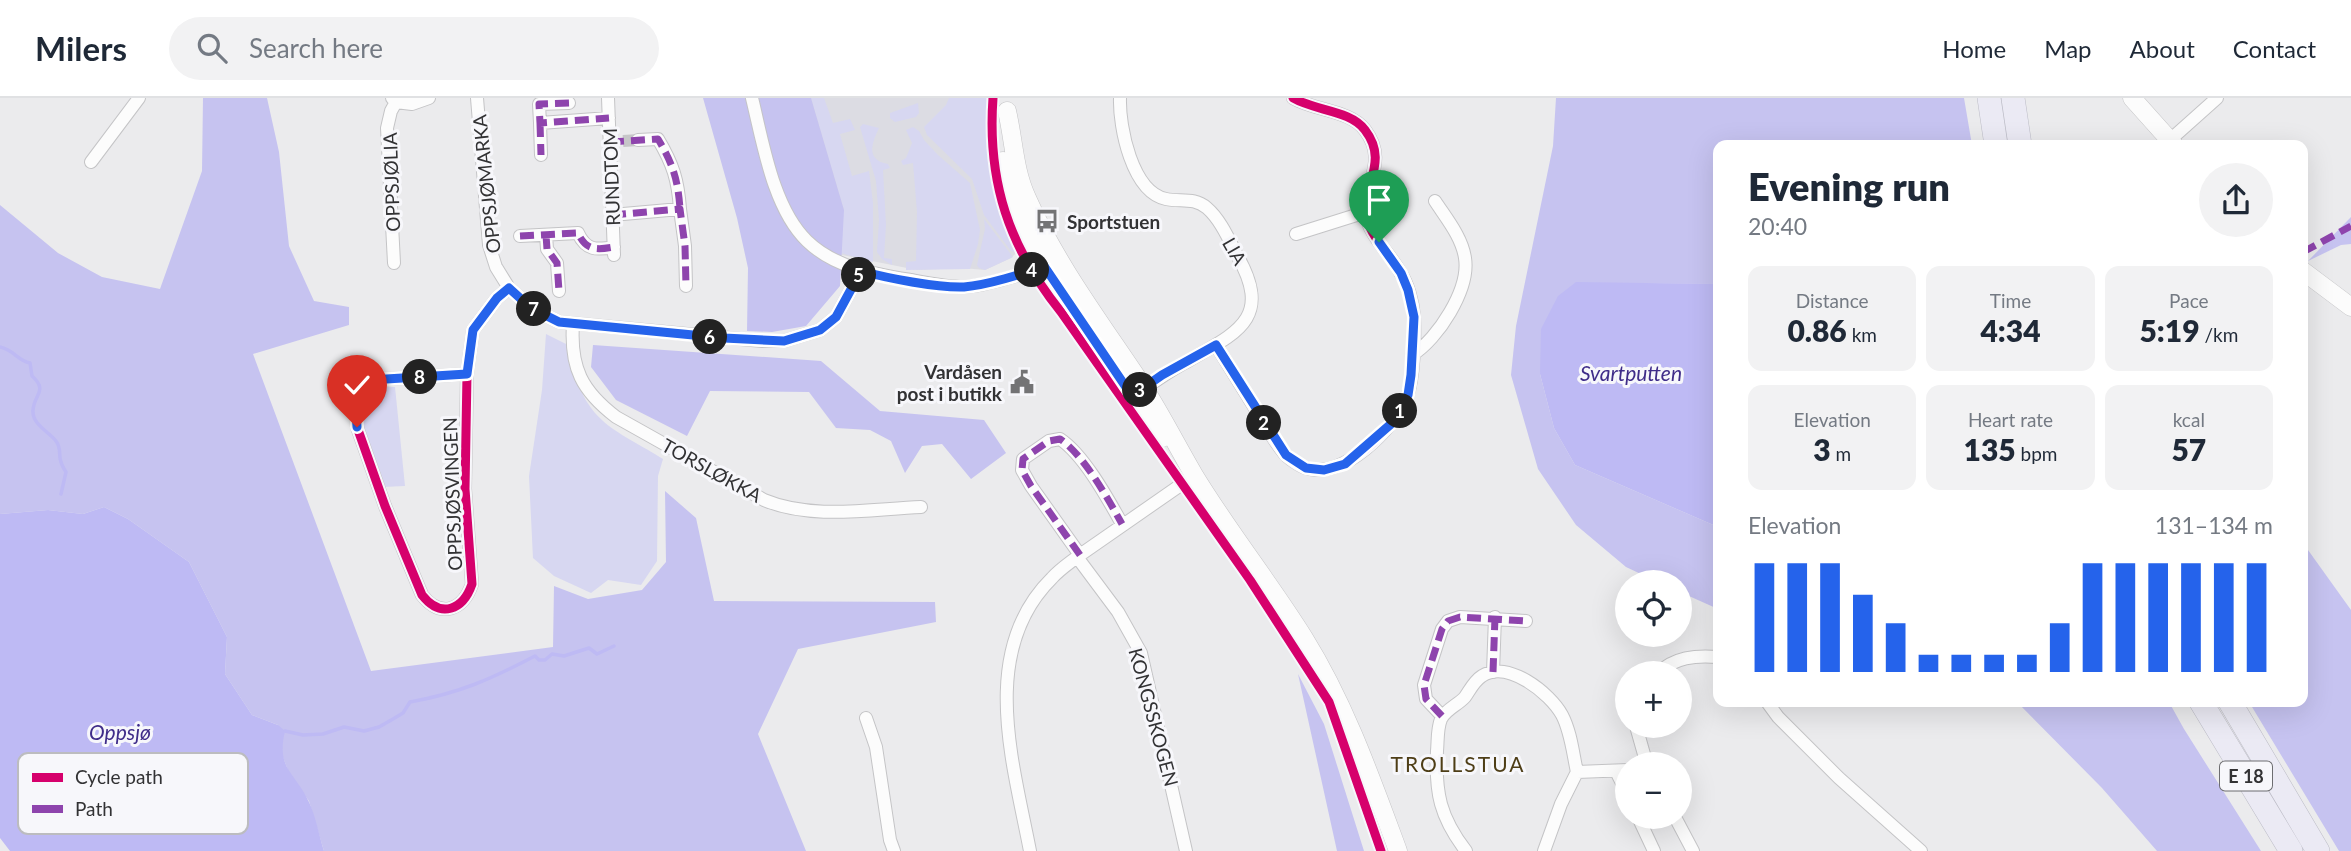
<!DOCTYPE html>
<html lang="en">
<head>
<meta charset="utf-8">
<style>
  body { margin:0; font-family:Lato,sans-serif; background:#f2f2f3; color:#1f2937; height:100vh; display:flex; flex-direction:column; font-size:26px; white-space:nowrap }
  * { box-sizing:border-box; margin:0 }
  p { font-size:23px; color:#747a83 }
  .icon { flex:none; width:38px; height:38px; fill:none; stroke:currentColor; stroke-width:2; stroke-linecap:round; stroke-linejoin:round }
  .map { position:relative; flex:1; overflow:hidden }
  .drawer { position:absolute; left:1713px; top:42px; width:595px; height:567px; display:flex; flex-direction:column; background:#fff; border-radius:14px; box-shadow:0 7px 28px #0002 }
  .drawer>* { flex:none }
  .controls { position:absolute; left:1615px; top:472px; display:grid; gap:14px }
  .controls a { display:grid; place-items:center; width:77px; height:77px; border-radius:50%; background:#fff; box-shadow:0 7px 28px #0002; font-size:35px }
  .pin { position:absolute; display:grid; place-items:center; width:60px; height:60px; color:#fff; margin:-72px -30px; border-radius:50% 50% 50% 0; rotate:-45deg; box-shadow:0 0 7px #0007 }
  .pin .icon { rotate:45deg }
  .km { position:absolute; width:35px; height:35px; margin:-18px; border-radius:50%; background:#222; color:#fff; font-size:19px; line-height:35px; text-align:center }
  .round { display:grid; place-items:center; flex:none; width:74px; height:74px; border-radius:37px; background:#f2f2f3 }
  .head { display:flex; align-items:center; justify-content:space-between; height:119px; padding:0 35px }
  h1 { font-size:38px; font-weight:800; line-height:52px }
  .stats { display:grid; grid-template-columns:repeat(3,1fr); gap:10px; height:119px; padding:7px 35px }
  .stats div { display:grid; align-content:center; border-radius:14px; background:#f2f2f3; text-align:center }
  .stats b { font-size:30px; font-weight:800 }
  .stats small { font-size:19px; font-weight:400 }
  .stats p { font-size:19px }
  .chart { height:196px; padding:14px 35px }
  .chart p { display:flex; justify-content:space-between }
  .chart svg { width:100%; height:126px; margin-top:7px; stroke:#2563eb; stroke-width:6 }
  header { display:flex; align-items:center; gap:42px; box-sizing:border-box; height:98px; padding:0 35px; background:#fff; border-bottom:2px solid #e0e1e3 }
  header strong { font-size:33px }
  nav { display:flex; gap:38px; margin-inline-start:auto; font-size:24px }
  .search { width:490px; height:63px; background:#f2f2f3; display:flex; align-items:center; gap:18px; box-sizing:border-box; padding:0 24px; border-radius:38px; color:#747a83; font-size:26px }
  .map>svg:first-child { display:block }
  .built { fill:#dcdce3 }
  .green { fill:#d7d7f1 }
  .forest { fill:#c6c3f0 }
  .water { fill:#bebaf4 }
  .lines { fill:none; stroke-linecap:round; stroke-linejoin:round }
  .stream { stroke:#bebaf4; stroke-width:3.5 }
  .minor-tunnel { stroke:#c6c6c8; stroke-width:12; stroke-dasharray:12 6; stroke-linecap:butt }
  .minor-casing { stroke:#c4c4c6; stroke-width:14 }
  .secondary-casing { stroke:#c4c4c6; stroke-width:19 }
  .motorway-casing { stroke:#bcbcc6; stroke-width:24 }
  .minor { stroke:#fcfcfc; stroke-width:12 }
  .secondary { stroke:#fcfcfc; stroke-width:18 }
  .motorway { stroke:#ebeaf4; stroke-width:23 }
  .quiet { stroke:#8e44ad; stroke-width:7; stroke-dasharray:14 7; stroke-linecap:butt }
  .cycleway-casing { stroke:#f7f7fb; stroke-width:13 }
  .cycleway { stroke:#d6006c; stroke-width:9 }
  .route-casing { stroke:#fff; stroke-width:14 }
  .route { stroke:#2563eb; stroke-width:9 }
  .labels { text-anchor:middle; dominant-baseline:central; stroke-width:6; stroke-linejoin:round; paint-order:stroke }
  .shield { fill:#f7f7fb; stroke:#6d6d70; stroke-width:2 }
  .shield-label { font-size:18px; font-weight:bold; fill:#323234 }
  .street-label { font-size:19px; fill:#323234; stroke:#f7f7fb }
  .poi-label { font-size:19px; font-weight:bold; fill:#323234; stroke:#f7f7fb; text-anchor:start }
  .water-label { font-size:21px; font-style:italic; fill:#3f2c89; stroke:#f7f7fb }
  .neighbourhood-label { font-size:21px; letter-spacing:2px; fill:#4e3e17; stroke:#f7f7fb }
  .key { fill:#f7f7fb; stroke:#bcbcbf; stroke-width:2 }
  .key-label { font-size:19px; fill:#323234 }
</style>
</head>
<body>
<header>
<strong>Milers</strong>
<div class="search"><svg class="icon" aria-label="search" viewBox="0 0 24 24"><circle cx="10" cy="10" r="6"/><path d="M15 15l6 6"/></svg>Search here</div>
<nav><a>Home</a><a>Map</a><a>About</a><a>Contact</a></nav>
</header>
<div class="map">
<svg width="2351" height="753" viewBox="0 0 2351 753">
  <rect width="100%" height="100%" fill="#ebebed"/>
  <path class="built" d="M 778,0 L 991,0 L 988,13 L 990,68 L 998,103 L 1014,145 L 1016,155 L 1011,160 L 985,172 L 962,170 L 917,172 L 842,157 L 823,150 Z"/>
  <path class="green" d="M 811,0 L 824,0 L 833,25 L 850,21 L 855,32 L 840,36 L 852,78 L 869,73 L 873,105 L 873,164 L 823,150 L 844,112 Z
    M 949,0 L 991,0 C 985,33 989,71 998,103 C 1003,119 1016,137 1015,154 L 1011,153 L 984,117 L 972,81 L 927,37 L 924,29 L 946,7 Z
    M 918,5 L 919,15 L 916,19 L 895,24 L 890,20 L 890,15 Z
    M 863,26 L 879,30 C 872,45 865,62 888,66 L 890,70 L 883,72 L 886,127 L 884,160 L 892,161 L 892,167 L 882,161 L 877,154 L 879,122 L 876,83 L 860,29 Z
    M 913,29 L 919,33 L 924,42 L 938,57 L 970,85 L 980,132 L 978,146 L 970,171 L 906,172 L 906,164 L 916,163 L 917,114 L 913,65 L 903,67 L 901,63 L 906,60 L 912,45 L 906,32 Z
    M 984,121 L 1013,159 L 985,172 L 979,170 L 977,167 L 985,131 Z
    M 546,236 L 570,248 C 572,274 581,303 602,322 C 615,335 646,350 663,361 L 658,378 L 657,463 L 641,487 L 608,482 L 591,495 L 554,478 L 533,460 L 529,378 L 542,292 Z
    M 395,289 L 405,388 L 383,389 L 363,326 L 360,290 Z"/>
  <path class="forest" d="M 203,0 L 267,0 L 279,54 L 289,148 L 314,203 L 349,209 L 349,227 L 253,256 L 371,573 L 553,549 L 554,488 L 588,501 L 642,492 L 666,464 L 665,393 L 696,420 L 714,503 L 935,504 L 936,524 L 798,551 L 758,636 L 806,753 L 324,753 L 309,703 L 290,677 L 280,652 L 278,627 L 252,617 L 225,576 L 227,539 L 189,464 L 128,421 L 104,409 L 83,416 L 48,412 L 0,416 L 0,107 L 58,155 L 102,179 L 160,191 L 202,73 Z
    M 703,0 L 811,0 L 844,112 L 840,188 L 806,228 L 772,234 L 747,233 L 748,170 L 737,120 Z
    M 1556,0 L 1964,0 L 1972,47 L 1718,47 L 1718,186 L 1576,185 L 1540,276 L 1554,330 L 1575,367 L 1718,429 L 1718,511 L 1680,494 L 1680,485 L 1660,485 L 1626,469 L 1576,427 L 1538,371 L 1511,277 L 1516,228 L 1553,48 Z
    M 2351,119 L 2351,146 L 2341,147 L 2308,163 Z
    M 593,247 L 821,263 L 880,313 L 984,322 L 1006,355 L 971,381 L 942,346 L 922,348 L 905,375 L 891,343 L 870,332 L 836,330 L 809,294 L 710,293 L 687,338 L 616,302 L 591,269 Z
    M 2303,445 L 2351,512 L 2351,753 L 2339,753 L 2249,604 L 2303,604 Z
    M 1298,576 L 1324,626 L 1364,753 L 1337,753 Z
    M 2017,604 L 2169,604 L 2184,631 L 2261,753 L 2157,753 L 2102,690 Z"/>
  <path class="water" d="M 1576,184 L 1718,186 L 1718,429 L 1575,367 L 1554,330 L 1540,276 L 1541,231 L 1558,198 Z
    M 104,409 L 128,421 L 189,464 L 227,539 L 225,576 L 252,617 L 278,627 L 285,633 C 276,671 295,674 309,704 C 316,719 319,737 324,753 L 10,753 L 0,740 L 0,416 L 48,412 L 83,416 Z"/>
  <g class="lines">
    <path class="stream" d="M 0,249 C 14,252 17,262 30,265 L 32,278 C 49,293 33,297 33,313 C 32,326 49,334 56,343 C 62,351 58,357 61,364 C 62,368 64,371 66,374 L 61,396
      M 285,633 L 303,637 L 323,636 L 344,629 L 364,633 L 379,629 L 393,621 L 403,615 L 410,604 C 460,595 491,581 535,558 L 539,562 L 545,562 L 552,556 L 564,558 L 589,550 L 597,556 L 614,548"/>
    <path class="minor-tunnel" d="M 623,43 L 638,42"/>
    <g class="minor-casing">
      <path id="minor" d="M 392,0 L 396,4 L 391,13 L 387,30 L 394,165
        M 477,0 L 489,147 L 496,169 L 509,190 L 531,210 L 559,224 L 762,243 L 784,243 L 820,232 L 836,219 L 861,173
        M 608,0 L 614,157
        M 752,0 C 763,45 773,110 807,143 C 835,170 874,176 911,182 C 927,185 947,189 964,189 C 985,188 1033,174 1051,164
        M 1120,0 C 1119,29 1132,94 1166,101 C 1181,104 1194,99 1207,110 C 1221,122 1230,144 1238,159 C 1273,221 1236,235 1188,263 C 1170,272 1155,284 1138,294
        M 396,4 L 412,6 L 429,0
        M 569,5 L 539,6 L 540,25 L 609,20
        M 540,25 L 541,57
        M 638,42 L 658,41 C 673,66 678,82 680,111
        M 2170,42 L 2217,0
        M 91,64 L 139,0
        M 612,117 L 680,111 L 685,148 L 686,188
        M 1296,136 L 1366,114
        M 546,137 L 547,151 L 557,165 L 559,193
        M 520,138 L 578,135 C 586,153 597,152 614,149
        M 573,226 C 570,270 582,293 616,319 L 764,402 C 812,422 870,411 921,409
        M 1216,247 C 1230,270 1244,292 1258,315 C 1266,328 1274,343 1284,355 C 1288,360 1299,368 1306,370 C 1342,383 1395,330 1407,299 C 1414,279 1415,241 1414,219 C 1413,204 1408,186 1400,174 C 1390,155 1367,136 1366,114 C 1365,84 1388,62 1365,32 C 1350,12 1315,13 1293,0
        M 1412,257 C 1438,241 1470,191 1465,160 C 1462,139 1446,120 1435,103
        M 467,276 L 465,391 L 472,486 C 463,512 441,521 422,497 L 385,408 L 357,329 L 354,283 L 467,276 L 473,232 L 497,200 L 509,190
        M 1080,457 L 1031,388 L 1022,372 L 1023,361 L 1049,343 L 1060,341 C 1084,357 1108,401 1122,426
        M 1493,574 L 1495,519
        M 1657,576 C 1674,559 1696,557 1718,559
        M 1767,604 L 1778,619 L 1839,680 L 1921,753
        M 1442,618 L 1426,601 L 1424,587 L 1442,531 L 1448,523 L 1460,519 L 1526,523
        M 866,620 L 876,649 L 890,742 L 894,753
        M 1636,628 L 1647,667
        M 1616,673 L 1628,697
        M 1638,719 L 1654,753
        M 1675,719 L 1693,753
        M 1030,753 C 1013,664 978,553 1052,480 C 1059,472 1068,466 1077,459
        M 1186,753 L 1141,555 L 1118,514 L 1077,459 L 1195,377
        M 1466,753 C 1440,719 1435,695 1437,653 C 1438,642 1437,631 1441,621 C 1446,611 1458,607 1465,599 C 1470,592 1474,583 1482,578 C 1507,561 1550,595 1562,617 C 1571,634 1573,656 1577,674
        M 1544,753 L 1561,706 L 1577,674 L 1628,672"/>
    </g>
    <g class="secondary-casing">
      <path id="secondary" d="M 2132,0 L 2174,47
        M 1007,13 C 1014,43 1014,72 1027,100 C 1057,168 1103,228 1144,290 C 1162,318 1177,348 1194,377 C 1228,433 1269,484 1304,540 C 1345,606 1371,680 1398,753
        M 1003,63 L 1019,119 L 1044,168 L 1162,340
        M 2303,173 L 2351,209"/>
    </g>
    <g class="motorway-casing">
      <path id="motorway" d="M 1989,0 L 1996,47
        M 2013,0 L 2020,47
        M 2201,604 L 2291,753
        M 2230,604 L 2318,753"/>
    </g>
    <use href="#minor" class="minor"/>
    <use href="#secondary" class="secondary"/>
    <use href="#motorway" class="motorway"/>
    <path class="quiet" d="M 569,5 L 539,6 L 540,25 L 609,20
      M 540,25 L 541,57
      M 610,44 L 658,41 C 673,66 678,82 680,111
      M 612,117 L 680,111 L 685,148 L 686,188
      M 546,137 L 547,151 L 557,165 L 559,193
      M 520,138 L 578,135 C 586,153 597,152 614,149
      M 2303,154 L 2351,128
      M 1080,457 L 1031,388 L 1022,372 L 1023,361 L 1049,343 L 1060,341 C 1084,357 1108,401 1122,426
      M 1493,574 L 1495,519
      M 1442,618 L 1426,601 L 1424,587 L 1442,531 L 1448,523 L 1460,519 L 1526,523"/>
    <g class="cycleway-casing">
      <path id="cycleway" d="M 993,0 C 987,84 1009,149 1061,214 L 1250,482 L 1329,604 L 1381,753
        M 1216,247 C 1230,270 1244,292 1258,315 C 1266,328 1274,343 1284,355 C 1288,360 1299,368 1306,370 C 1342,383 1395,330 1407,299 C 1414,279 1415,241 1414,219 C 1413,204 1408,186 1400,174 C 1390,155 1367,136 1366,114 C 1365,84 1388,62 1365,32 C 1350,12 1315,13 1293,0
        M 467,276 L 465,391 L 472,486 C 463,512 441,521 422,497 L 385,408 L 357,329 L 354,283 L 467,276 L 473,232 L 497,200 L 509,190"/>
    </g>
    <use href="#cycleway" class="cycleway"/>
  </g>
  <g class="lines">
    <g class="route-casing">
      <path id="route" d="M 357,329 L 354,283 L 467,276 L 473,232 L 497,200 L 509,190 L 531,210 L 559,224 L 724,240 L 784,243 L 820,232 L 836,219 L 861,173 C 887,180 937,190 964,189 C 987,187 1023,176 1044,168 L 1132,298 L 1162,277 L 1216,247 L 1286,357 L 1306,370 L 1324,372 L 1345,366 L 1391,326 L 1408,297 L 1411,277 L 1414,219 L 1408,192 L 1401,175 L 1379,144"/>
    </g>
    <use href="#route" class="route"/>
  </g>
  <defs>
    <g id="bus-bare" transform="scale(1.89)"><path d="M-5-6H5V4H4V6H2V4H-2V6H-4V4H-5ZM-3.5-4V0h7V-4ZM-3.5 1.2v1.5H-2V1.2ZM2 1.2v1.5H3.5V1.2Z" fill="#737375" stroke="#f7f7fb" stroke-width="2.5" paint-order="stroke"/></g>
    <g id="civic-bare" transform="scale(1.89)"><path d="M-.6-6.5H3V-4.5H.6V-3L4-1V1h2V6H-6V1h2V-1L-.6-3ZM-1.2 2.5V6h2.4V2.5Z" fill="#737375" stroke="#f7f7fb" stroke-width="2.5" paint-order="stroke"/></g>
  </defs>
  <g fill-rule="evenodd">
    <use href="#bus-bare" x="1047" y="123"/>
    <use href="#civic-bare" x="1022" y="284"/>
  </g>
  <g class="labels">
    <rect class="shield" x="2220" y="663.5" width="52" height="29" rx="5"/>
    <g class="shield-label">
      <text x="2246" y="678">E 18</text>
    </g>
    <g class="street-label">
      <text transform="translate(611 79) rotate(-92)">RUNDTOM</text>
      <text transform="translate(391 84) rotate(-92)">OPPSJØLIA</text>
      <text transform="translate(486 86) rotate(-96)">OPPSJØMARKA</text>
      <text transform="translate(1235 153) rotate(60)">LIA</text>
      <text transform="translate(712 372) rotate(29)">TORSLØKKA</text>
      <text transform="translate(452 396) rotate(-92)">OPPSJØSVINGEN</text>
      <text transform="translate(1154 619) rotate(75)">KONGSSKOGEN</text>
    </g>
    <g class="poi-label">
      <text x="1067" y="123">Sportstuen</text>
      <text x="1002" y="273" text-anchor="end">Vardåsen<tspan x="1002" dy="22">post i butikk</tspan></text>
    </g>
    <g class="water-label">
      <text x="1631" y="274">Svartputten</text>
      <text x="120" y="633">Oppsjø</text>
    </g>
    <g class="neighbourhood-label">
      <text x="1458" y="665">TROLLSTUA</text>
    </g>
  </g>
  <rect x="18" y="655" width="230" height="81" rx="10" class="key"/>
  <rect x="32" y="675" width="31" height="9" fill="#d6006c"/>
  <rect x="32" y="707" width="31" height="8" fill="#8e44ad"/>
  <g class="key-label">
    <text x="75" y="686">Cycle path</text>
    <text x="75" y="718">Path</text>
  </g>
</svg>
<div class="controls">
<a><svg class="icon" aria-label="locate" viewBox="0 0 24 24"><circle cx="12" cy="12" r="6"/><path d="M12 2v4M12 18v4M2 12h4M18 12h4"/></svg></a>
<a>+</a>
<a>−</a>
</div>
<div class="pin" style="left:1379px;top:144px;background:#1e9e55"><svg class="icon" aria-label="arrive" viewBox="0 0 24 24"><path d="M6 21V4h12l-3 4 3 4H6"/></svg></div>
<div class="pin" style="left:357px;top:329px;background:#d93025"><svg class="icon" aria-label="check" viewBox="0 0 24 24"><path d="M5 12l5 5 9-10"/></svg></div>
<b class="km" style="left:1400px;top:313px">1</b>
<b class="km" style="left:1264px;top:325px">2</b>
<b class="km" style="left:1140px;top:292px">3</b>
<b class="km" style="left:1032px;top:172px">4</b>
<b class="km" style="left:859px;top:177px">5</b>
<b class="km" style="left:710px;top:239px">6</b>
<b class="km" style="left:534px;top:211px">7</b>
<b class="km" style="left:420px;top:279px">8</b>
<section class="drawer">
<div class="head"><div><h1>Evening run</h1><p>20:40</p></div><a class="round"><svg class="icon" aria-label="share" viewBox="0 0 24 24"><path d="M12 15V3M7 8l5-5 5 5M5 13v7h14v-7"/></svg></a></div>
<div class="stats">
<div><p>Distance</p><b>0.86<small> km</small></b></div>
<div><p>Time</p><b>4:34</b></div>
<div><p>Pace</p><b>5:19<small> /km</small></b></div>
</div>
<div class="stats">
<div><p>Elevation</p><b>3<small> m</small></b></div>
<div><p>Heart rate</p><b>135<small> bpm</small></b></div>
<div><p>kcal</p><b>57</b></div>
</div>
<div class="chart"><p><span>Elevation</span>131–134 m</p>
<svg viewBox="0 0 160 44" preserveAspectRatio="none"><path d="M5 44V6M15 44V6M25 44V6M35 44V17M45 44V27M55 44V38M65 44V38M75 44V38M85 44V38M95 44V27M105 44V6M115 44V6M125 44V6M135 44V6M145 44V6M155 44V6"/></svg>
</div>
</section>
</div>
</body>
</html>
